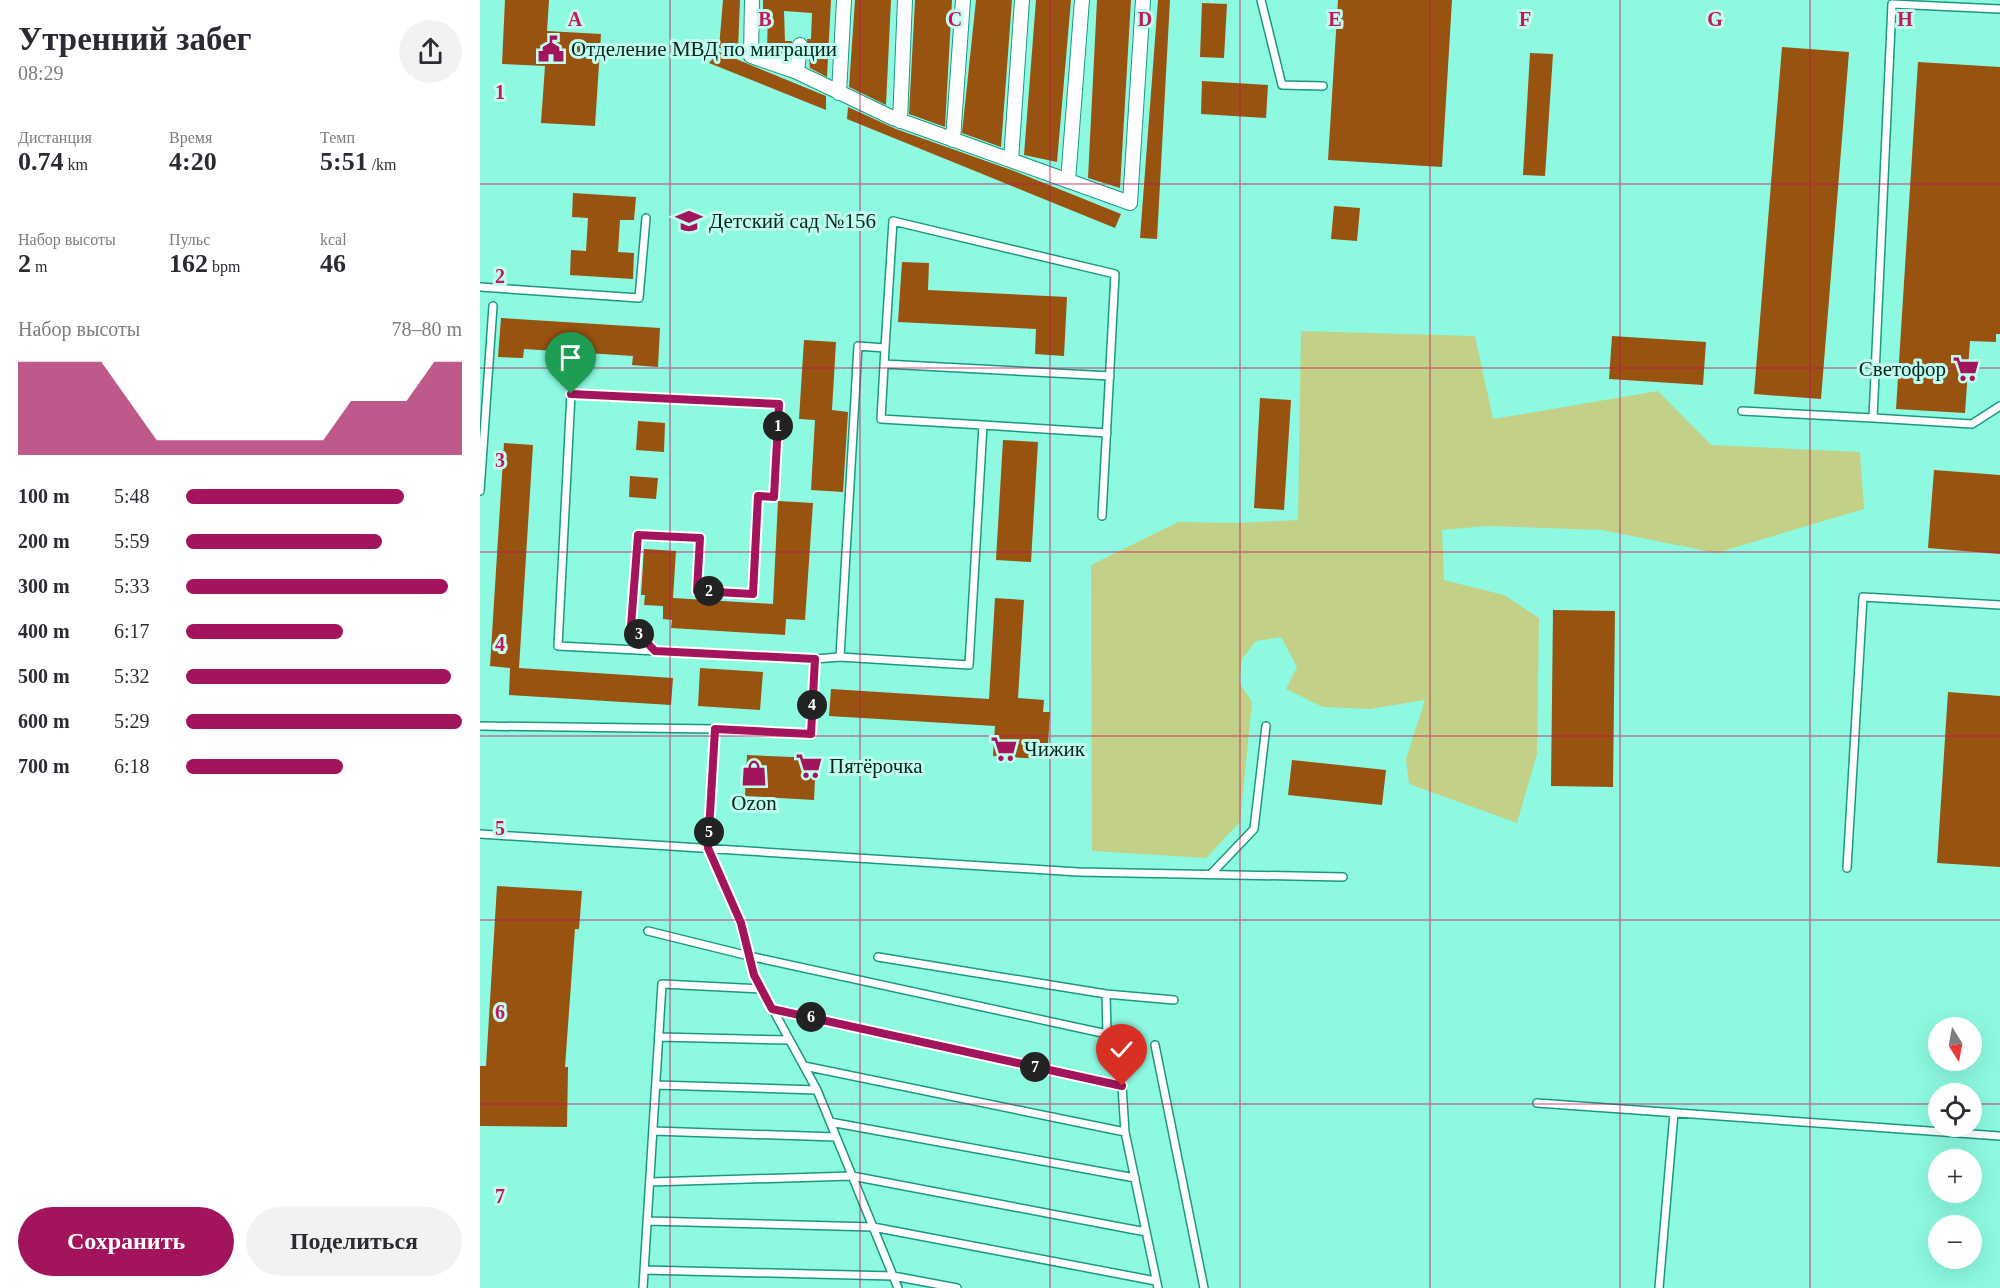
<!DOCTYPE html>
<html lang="ru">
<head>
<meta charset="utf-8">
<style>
  body { margin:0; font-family:Georgia,serif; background:#f2f2f3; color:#2b2b33; height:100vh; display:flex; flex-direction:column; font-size:22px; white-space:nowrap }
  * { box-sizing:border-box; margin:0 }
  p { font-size:20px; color:#7c7c81 }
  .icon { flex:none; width:33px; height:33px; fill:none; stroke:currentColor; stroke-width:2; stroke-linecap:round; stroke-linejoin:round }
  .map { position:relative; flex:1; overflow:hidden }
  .details { display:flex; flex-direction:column; background:#fff; width:480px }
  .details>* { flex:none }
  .needle { width:39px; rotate:169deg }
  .fabs { position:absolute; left:1448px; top:1017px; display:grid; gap:12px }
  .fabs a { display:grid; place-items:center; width:54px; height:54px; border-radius:50%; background:#fff; box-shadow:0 6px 24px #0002; font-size:30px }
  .pin { position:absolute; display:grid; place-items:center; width:51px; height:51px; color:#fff; margin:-62px -26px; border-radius:50% 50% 50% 0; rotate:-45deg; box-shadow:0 0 6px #0007 }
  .pin .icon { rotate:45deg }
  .km { position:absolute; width:30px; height:30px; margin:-15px; border-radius:50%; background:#222; color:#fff; font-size:16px; line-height:30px; text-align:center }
  .round { display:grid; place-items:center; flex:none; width:63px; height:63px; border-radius:32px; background:#f2f2f3 }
  .headline { display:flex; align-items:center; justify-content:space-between; height:102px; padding:0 18px }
  h1 { font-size:33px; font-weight:700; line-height:45px }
  .metrics { display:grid; grid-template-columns:repeat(3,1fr); gap:9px; height:102px; padding:6px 18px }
  .metrics div { display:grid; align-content:center }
  .metrics b { font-size:26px; font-weight:700 }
  .metrics small { font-size:16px; font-weight:400 }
  .metrics p { font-size:16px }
  .chart { height:168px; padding:12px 18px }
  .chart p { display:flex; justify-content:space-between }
  .chart svg { width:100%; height:108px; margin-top:6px; fill:#a2145b; opacity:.7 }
  .primary-button { display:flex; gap:12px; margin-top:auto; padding:12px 18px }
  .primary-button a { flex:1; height:69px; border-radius:36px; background:#a2145b; color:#fff; font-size:24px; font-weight:700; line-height:69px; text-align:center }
  .primary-button a+a { background:#f2f2f3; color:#2b2b33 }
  ul { padding:0 18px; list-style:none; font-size:20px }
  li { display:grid; grid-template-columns:96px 72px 1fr; align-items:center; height:45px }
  li i { height:15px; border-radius:8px; background:#a2145b }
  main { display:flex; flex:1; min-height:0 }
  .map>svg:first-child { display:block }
  .green { fill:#c2d187 }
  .building { fill:#985310 }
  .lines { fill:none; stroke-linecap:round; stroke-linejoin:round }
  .lane-casing { stroke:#1b9782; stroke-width:10 }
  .street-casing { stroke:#1b9782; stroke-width:16 }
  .lane { stroke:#fff; stroke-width:7 }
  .street { stroke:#fff; stroke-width:14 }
  .route-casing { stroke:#fff; stroke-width:12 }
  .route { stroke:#a2145b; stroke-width:8 }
  .grid { fill:none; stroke:#c2185b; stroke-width:1.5; stroke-opacity:0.55 }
  .labels { text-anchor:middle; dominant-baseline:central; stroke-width:6; stroke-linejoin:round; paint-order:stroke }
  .poi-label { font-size:21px; fill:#01241e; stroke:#c1fdee; text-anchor:start }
  .grid-label { font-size:20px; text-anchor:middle; font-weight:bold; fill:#c2185b; stroke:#c1fdee; stroke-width:6; stroke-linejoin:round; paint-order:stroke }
</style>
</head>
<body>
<main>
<section class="details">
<div class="headline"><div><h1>Утренний забег</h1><p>08:29</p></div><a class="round"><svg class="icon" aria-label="share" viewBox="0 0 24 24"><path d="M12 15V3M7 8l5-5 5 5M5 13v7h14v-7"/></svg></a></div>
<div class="metrics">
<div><p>Дистанция</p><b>0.74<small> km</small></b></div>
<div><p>Время</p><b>4:20</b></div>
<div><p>Темп</p><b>5:51<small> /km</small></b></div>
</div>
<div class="metrics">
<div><p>Набор высоты</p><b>2<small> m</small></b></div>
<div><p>Пульс</p><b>162<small> bpm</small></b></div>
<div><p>kcal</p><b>46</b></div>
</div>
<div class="chart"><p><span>Набор высоты</span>78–80 m</p>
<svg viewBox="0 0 160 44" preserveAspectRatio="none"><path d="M0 44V6L10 6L20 6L30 6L40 22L50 38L60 38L70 38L80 38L90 38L100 38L110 38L120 22L130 22L140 22L150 6L160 6V44z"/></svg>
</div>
<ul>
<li><b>100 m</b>5:48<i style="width:79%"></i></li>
<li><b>200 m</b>5:59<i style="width:71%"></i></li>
<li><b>300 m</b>5:33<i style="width:95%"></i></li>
<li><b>400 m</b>6:17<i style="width:57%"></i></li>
<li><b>500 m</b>5:32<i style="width:96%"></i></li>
<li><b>600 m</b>5:29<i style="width:100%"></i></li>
<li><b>700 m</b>6:18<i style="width:57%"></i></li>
</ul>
<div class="primary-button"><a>Сохранить</a><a>Поделиться</a></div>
</section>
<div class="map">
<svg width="1520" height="1288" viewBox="0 0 1520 1288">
  <rect width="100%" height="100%" fill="#8df9e1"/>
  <path class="green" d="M 821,331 L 995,336 L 1013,419 L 1178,391 L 1231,445 L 1380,452 L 1384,509 L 1236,553 L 1122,530 L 1007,526 L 962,530 L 964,580 L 1024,595 L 1059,618 L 1057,754 L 1037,823 L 929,784 L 926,759 L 945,700 L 890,709 L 843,707 L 806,689 L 817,667 L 801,637 L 776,641 L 762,659 L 759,682 L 772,702 L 760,822 L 726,858 L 612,851 L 611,565 L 698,522 L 760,523 L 818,520 Z"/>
  <path class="building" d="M 25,0 L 69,0 L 67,31 L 121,34 L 115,126 L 61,123 L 65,66 L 22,64 Z
    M 243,0 L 260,0 L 258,50 L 239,48 Z
    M 283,0 L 351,0 L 347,77 L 330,68 L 327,39 L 331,39 L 332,13 L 304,11 L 305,41 L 312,41 L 310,56 L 287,52 L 288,9 L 283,9 Z
    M 375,0 L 411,0 L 406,105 L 369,87 Z
    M 435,0 L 472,0 L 465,127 L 429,114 Z
    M 496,0 L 532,0 L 521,147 L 482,133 Z
    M 556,0 L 591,0 L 577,162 L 544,155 Z
    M 617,0 L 651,0 L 640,188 L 608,178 Z
    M 678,0 L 690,0 L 677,239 L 660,238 Z
    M 858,0 L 972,0 L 962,167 L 848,160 Z
    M 722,3 L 747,4 L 744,58 L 720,57 Z
    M 1302,47 L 1369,52 L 1341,399 L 1274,394 Z
    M 239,52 L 346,96 L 346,110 L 229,63 Z
    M 1050,53 L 1073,54 L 1065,176 L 1043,175 Z
    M 1438,62 L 1520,67 L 1520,334 L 1516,334 L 1516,342 L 1490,341 L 1485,413 L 1416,409 Z
    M 722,81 L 788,85 L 786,118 L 721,114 Z
    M 368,107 L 416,129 L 534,171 L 641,214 L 635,228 L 367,119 Z
    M 93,193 L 156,197 L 154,220 L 140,220 L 138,252 L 154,253 L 153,279 L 90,275 L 91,250 L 106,251 L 108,218 L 92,217 Z
    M 854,206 L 880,208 L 877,241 L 851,239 Z
    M 422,262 L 449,263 L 448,290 L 587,297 L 584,356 L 555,354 L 556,329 L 418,322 Z
    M 21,318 L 180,328 L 178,367 L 152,365 L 153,356 L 44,349 L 43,358 L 18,357 Z
    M 1132,336 L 1226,342 L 1223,385 L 1129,379 Z
    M 324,340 L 356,342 L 352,410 L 368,412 L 363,492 L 331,490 L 335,420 L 319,419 Z
    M 780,398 L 811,400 L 804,510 L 774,508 Z
    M 158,421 L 185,423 L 184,452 L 156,450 Z
    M 523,440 L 558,442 L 551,562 L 516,560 Z
    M 24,443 L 53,445 L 39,668 L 193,678 L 191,705 L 29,695 L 30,668 L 10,666 Z
    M 1454,470 L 1520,475 L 1520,554 L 1448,548 Z
    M 150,476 L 178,478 L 176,499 L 149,497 Z
    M 298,501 L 333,503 L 325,620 L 306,619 L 305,635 L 191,628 L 192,620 L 183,619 L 183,606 L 164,605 L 165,595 L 161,595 L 164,549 L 196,551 L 193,598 L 293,604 Z
    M 515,598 L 544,600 L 538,698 L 564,700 L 563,712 L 570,712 L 568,745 L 562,744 L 561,759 L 513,756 L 515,726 L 349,716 L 351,689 L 509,699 Z
    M 1073,610 L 1135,611 L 1133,787 L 1071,786 Z
    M 220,668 L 283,672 L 280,710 L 218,706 Z
    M 1468,692 L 1520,696 L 1520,867 L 1457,863 Z
    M 267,755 L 336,758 L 334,800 L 265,796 Z
    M 812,760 L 906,770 L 902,805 L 808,795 Z
    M 17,886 L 102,891 L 99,929 L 95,929 L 85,1067 L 88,1067 L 87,1127 L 0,1126 L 0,1066 L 6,1066 Z"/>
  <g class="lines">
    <g class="lane-casing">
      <path id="lane" d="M 781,0 L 802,85 L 843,86
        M 0,287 L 159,298 L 166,218
        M 405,348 L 413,221 L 635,274 L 622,516
        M 404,364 L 630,376
        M 1262,411 L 1393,418 L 1412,4 L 1520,9
        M 1393,418 L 1492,424 L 1520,406
        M 503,425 L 627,433
        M 0,491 L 13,306
        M 175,651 L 151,626 L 158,535 L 220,538 L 217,591 L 273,594 L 278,496 L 294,497 L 299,404 L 91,394 L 78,646 L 335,659 L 360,657 L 489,665 L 503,425 L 401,419 L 405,348 L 378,346 L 360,657
        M 0,726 L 235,729 L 331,734 L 335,659
        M 235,729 L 228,848 L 261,923 L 274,975 L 337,1090 L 418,1288
        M 0,834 L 598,872 L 863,877
        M 1367,868 L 1383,597 L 1520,605
        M 731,874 L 774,829 L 786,726
        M 168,931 L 269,956 L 627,1034
        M 398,957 L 626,994 L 694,1000
        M 626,994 L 627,1034 L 642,1086 L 645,1132 L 678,1288
        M 292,1009 L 642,1086
        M 179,1037 L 309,1040
        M 675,1045 L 724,1288
        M 324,1066 L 645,1132
        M 176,1085 L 337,1090
        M 1057,1103 L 1520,1136
        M 350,1122 L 655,1178
        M 173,1131 L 356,1137
        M 170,1182 L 372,1176 L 666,1232
        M 167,1221 L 393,1227 L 676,1281
        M 164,1270 L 413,1276 L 477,1288
        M 163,1288 L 182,984 L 282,989
        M 1179,1288 L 1194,1113"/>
    </g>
    <g class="street-casing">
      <path id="street" d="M 272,0 L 271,56 L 317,72 L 320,45
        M 317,72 L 413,118 L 650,203 L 663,0
        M 359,93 L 364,0
        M 420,121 L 425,0
        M 473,140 L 483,0
        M 531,160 L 542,0
        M 588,181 L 602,0"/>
    </g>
    <use href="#lane" class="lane"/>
    <use href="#street" class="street"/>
  </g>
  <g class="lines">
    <g class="route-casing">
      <path id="route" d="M 91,394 L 299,404 L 294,497 L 278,496 L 273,594 L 217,591 L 220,538 L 158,535 L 151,626 L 175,651 L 335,659 L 331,734 L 235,729 L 228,848 L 261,923 L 274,975 L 292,1009 L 642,1086"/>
    </g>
    <use href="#route" class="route"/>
  </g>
  <path class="grid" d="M 190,0 L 190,1288M 380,0 L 380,1288M 570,0 L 570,1288M 760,0 L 760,1288M 950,0 L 950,1288M 1140,0 L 1140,1288M 1330,0 L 1330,1288M 0,184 L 1520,184M 0,368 L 1520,368M 0,552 L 1520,552M 0,736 L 1520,736M 0,920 L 1520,920M 0,1104 L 1458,1104M 1491,1104 L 1520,1104"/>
  <defs>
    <g id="civic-bare" transform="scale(2.07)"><path d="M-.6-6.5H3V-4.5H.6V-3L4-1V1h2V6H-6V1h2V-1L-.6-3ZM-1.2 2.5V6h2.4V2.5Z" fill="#a2145b" stroke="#c1fdee" stroke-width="2.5" paint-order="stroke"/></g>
    <g id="school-bare" transform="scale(2.07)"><path d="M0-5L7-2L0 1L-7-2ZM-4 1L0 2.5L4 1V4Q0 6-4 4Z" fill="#a2145b" stroke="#c1fdee" stroke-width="2.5" paint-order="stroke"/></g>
    <g id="supermarket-bare" transform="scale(2.07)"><path d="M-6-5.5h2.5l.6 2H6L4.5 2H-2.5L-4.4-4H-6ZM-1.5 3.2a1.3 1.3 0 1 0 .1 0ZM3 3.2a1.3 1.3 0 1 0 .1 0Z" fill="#a2145b" stroke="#c1fdee" stroke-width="2.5" paint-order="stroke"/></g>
    <g id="shop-bare" transform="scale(2.07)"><path d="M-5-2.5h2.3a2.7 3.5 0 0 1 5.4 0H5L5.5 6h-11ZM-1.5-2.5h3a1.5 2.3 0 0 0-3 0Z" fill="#a2145b" stroke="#c1fdee" stroke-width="2.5" paint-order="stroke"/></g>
  </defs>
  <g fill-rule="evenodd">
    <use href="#civic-bare" x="71" y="49"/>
    <use href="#school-bare" x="209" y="221"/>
    <use href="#supermarket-bare" x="1486" y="369"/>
    <use href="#supermarket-bare" x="524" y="749"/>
    <use href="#supermarket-bare" x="329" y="766"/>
    <use href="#shop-bare" x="274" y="773"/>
  </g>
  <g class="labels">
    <g class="poi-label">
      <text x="91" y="49">Отделение МВД по миграции</text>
      <text x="229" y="221">Детский сад №156</text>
      <text x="1466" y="369" text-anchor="end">Светофор</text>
      <text x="544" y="749">Чижик</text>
      <text x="349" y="766">Пятёрочка</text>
      <text x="274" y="803" text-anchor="middle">Ozon</text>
    </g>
  </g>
  <g class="grid-label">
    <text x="95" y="26">A</text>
    <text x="285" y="26">B</text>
    <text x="475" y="26">C</text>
    <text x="665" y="26">D</text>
    <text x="855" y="26">E</text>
    <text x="1045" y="26">F</text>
    <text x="1235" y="26">G</text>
    <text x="1425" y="26">H</text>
    <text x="20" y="99">1</text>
    <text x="20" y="283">2</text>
    <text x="20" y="467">3</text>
    <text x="20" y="651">4</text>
    <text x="20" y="835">5</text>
    <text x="20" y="1019">6</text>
    <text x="20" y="1203">7</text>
  </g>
</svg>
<div class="fabs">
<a><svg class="needle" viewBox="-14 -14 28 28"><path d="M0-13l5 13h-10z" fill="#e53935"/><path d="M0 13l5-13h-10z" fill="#7c7c81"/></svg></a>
<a><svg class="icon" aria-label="locate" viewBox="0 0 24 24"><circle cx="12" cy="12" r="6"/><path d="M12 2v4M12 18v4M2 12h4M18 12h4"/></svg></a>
<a>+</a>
<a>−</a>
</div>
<div class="pin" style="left:91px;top:394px;background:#1e9e55"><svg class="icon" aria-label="arrive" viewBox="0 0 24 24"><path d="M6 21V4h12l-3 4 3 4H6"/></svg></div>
<div class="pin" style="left:642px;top:1086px;background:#d93025"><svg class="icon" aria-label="check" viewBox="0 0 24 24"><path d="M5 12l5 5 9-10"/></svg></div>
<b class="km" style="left:298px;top:426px">1</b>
<b class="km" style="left:229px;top:591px">2</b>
<b class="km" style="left:159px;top:634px">3</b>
<b class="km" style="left:332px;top:705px">4</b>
<b class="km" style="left:229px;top:832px">5</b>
<b class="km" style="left:331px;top:1017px">6</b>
<b class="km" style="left:555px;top:1067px">7</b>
</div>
</main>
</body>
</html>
